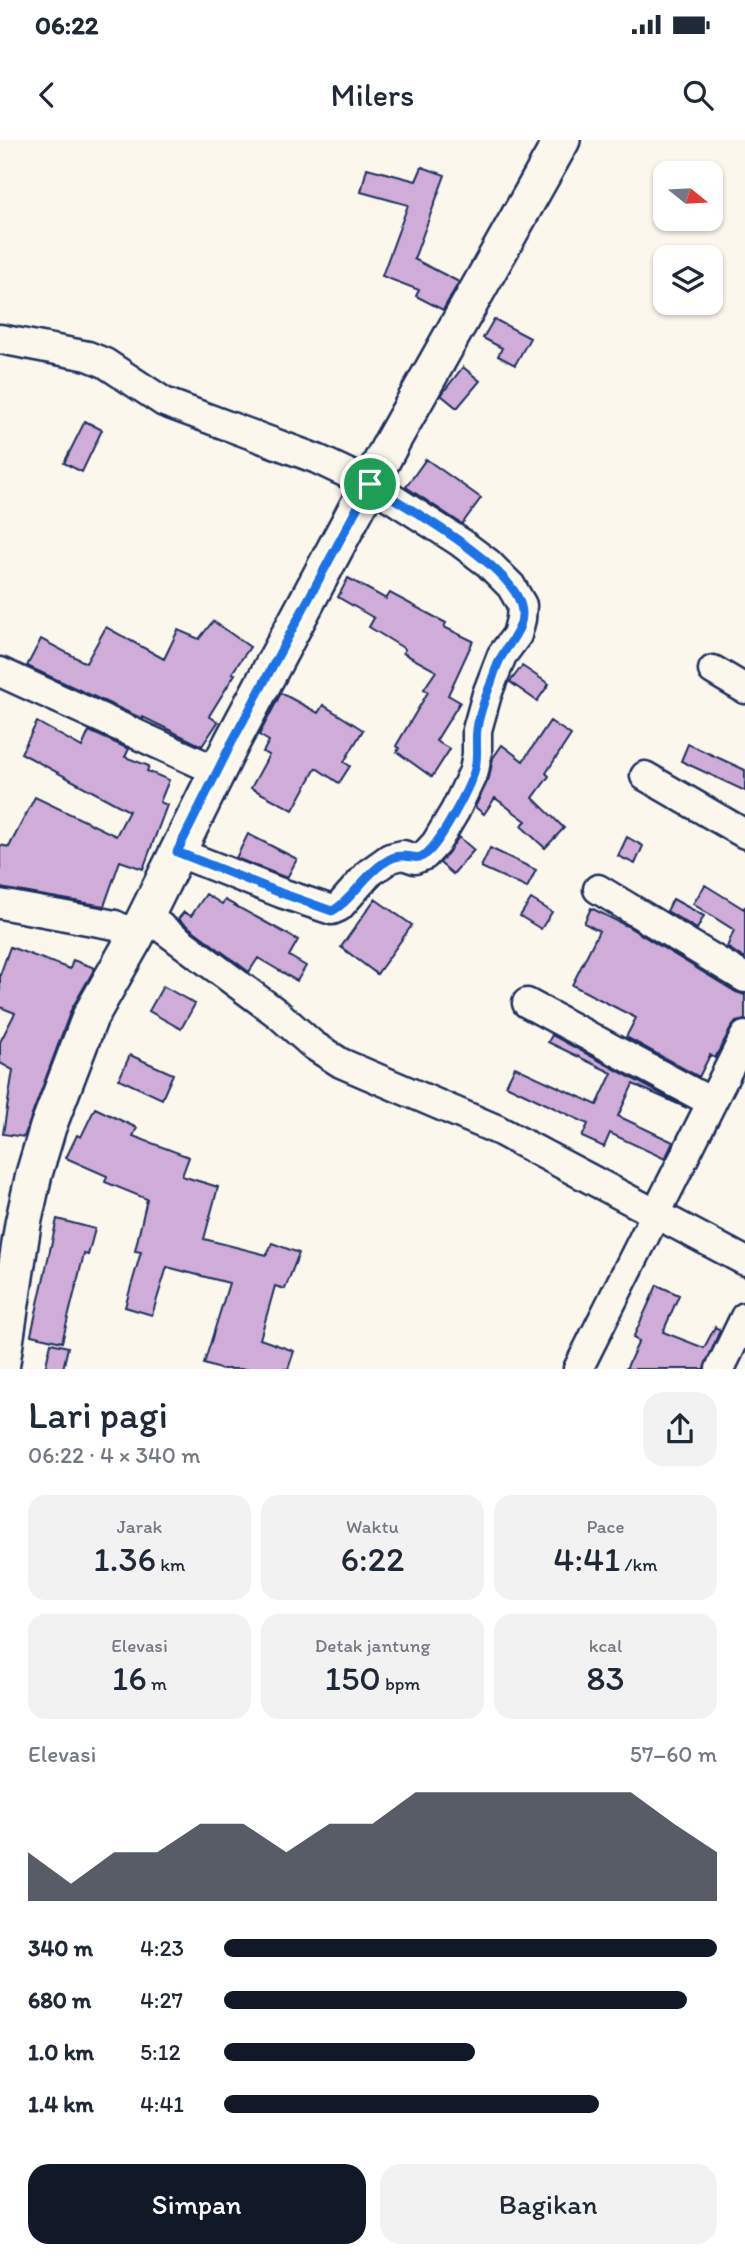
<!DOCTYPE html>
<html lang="id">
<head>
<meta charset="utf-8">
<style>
  body { margin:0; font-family:Itim,sans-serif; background:#f2f2f3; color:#1f2937; height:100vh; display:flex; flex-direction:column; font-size:26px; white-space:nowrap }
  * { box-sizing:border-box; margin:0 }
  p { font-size:23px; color:#747a83 }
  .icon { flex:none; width:38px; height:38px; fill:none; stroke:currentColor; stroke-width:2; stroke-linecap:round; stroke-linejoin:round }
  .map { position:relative; height:1229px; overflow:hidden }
  .side { display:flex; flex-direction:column; background:#fff; flex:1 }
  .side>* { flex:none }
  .needle { width:46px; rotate:108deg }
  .fabs { position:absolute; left:653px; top:21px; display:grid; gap:14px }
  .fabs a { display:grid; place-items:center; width:70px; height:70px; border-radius:14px; background:#fff; box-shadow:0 2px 5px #0004; font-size:35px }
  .pin { position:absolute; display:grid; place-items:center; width:60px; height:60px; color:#fff; margin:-30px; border:4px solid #fff; border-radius:50%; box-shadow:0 2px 7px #0007 }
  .round { display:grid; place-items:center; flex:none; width:74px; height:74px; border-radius:21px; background:#f2f2f3 }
  .headline { display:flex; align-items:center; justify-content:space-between; height:119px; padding:0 28px }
  h1 { font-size:38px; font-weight:600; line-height:52px }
  .figures { display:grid; grid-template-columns:repeat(3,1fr); gap:10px; height:119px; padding:7px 28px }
  .figures div { display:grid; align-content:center; border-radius:18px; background:#f2f2f3; text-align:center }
  .figures b { font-size:35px; font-weight:600 }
  .figures small { font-size:19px; font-weight:400 }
  .figures p { font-size:19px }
  .chart { height:196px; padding:14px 28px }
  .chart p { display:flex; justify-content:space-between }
  .chart svg { width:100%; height:126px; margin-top:7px; fill:#111827; opacity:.7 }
  .primary-button { display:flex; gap:14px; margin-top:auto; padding:14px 28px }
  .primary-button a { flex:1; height:80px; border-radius:21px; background:#111827; color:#fff; font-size:28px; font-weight:600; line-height:80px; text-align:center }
  .primary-button a+a { background:#f2f2f3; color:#1f2937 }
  ul { padding:0 28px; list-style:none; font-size:23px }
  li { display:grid; grid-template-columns:112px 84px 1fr; align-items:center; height:52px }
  li i { height:18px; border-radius:9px; background:#111827 }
  .status { display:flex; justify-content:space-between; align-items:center; height:49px; padding:0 35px; background:#fff; direction:ltr }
  .status svg { height:19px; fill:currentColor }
  header { display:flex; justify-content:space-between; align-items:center; height:91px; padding:0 28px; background:#fff; font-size:32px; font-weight:600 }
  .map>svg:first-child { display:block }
  .building { fill:#cfadd8; stroke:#1b2f5e; stroke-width:2 }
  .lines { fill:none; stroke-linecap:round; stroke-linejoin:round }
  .minor-casing { stroke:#1b2f5e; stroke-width:33 }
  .tertiary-casing { stroke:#1b2f5e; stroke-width:40 }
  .minor { stroke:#fbf7ec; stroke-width:28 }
  .tertiary { stroke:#fbf7ec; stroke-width:35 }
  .route-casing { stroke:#fff; stroke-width:14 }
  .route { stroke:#1a73e8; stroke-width:9 }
</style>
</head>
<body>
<div class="status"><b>06:22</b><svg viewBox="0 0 49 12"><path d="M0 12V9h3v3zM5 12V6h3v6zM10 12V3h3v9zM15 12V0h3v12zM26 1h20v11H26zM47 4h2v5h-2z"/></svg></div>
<header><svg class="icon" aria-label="back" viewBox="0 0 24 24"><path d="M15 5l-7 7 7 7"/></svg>Milers<svg class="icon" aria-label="search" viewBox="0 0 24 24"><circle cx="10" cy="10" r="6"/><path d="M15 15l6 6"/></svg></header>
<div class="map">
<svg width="745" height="1229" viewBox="0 0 745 1229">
  <rect width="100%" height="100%" fill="#fbf7ec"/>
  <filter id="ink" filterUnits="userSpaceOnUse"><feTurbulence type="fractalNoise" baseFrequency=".0143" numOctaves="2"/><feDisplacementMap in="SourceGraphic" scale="14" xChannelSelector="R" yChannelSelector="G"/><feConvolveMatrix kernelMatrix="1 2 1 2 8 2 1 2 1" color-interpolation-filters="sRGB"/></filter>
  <g filter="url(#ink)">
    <path class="building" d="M 422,27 L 445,35 L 414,119 L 459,142 L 443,170 L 416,156 L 419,150 L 382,136 L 408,65 L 361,52 L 367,28 L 416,41 Z
      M 494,179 L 530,198 L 515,225 L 498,216 L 502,208 L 483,198 Z
      M 463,227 L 480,241 L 457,268 L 441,255 Z
      M 85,281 L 102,290 L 82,332 L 64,323 Z
      M 426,319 L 481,358 L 462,384 L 406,347 Z
      M 348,438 L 386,459 L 390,453 L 446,483 L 444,487 L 473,501 L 448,555 L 460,562 L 436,601 L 450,609 L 432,637 L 397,612 L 399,608 L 396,606 L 428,552 L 424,549 L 436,531 L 403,513 L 405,509 L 369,487 L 374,478 L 338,457 Z
      M 213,481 L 250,507 L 232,533 L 235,534 L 209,576 L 218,582 L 202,606 L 143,577 L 143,579 L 27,526 L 41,499 L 86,523 L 106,487 L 164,519 L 178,490 L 199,499 Z
      M 522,526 L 549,544 L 537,561 L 510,542 Z
      M 281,553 L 318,573 L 323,565 L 363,590 L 344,622 L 350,626 L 339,643 L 316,628 L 293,670 L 251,648 L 269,615 L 263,612 L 269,601 L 259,595 Z
      M 550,581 L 571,595 L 546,633 L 549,636 L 533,658 L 564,688 L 545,708 L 521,686 L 526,681 L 495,658 L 484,674 L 475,667 L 489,638 L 493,618 L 502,605 L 523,621 Z
      M 37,582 L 82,607 L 89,591 L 129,609 L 125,617 L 149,626 L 147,631 L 169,640 L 160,662 L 167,665 L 143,729 L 120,721 L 104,766 L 0,748 L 0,705 L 9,707 L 35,657 L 116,696 L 129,671 L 21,613 Z
      M 688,604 L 745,630 L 745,651 L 681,621 Z
      M 248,694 L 297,719 L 287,738 L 236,718 Z
      M 459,697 L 474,710 L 453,734 L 440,723 Z
      M 627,697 L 643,706 L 635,724 L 618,716 Z
      M 490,708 L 536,730 L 527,748 L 481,727 Z
      M 705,745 L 744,769 L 745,766 L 745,819 L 727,807 L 734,790 L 693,764 Z
      M 206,754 L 222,764 L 225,760 L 298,800 L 289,816 L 306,826 L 297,841 L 258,818 L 249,832 L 178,779 L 184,772 L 191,776 Z
      M 375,759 L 412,785 L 377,834 L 341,807 Z
      M 531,759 L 552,772 L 541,789 L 520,776 Z
      M 673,759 L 704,776 L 697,789 L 667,771 Z
      M 591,768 L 627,786 L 736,852 L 745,855 L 745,880 L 736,882 L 731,888 L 715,918 L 710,915 L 699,937 L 626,897 L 636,878 L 572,845 L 599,791 L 584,783 Z
      M 10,807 L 70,829 L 73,820 L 95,828 L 71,870 L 24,997 L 3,994 L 13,930 L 0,923 L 0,902 L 15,873 L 0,867 L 0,835 Z
      M 163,846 L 195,864 L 181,889 L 149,871 Z
      M 552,895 L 687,968 L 633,944 L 618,976 L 673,1002 L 665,1019 L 610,993 L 604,1007 L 582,997 L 588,984 L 506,945 L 515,927 L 597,965 L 612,933 L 548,902 Z
      M 130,915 L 173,934 L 162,959 L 119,939 Z
      M 95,968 L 137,988 L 133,996 L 189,1017 L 182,1036 L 218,1047 L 204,1099 L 267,1115 L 272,1103 L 299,1113 L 285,1149 L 275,1146 L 260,1199 L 294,1211 L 288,1229 L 220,1229 L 204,1224 L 229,1143 L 167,1127 L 152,1175 L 125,1167 L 141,1112 L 135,1111 L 147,1059 L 105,1042 L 107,1036 L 66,1018 L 77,995 L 81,997 Z
      M 57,1079 L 95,1089 L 88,1115 L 84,1114 L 62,1202 L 31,1195 Z
      M 657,1145 L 679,1155 L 663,1192 L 704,1208 L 715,1187 L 720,1190 L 704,1229 L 626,1229 L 639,1201 L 633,1198 Z
      M 51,1203 L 68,1207 L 63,1229 L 45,1229 Z"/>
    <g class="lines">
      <g class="minor-casing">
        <path id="minor" d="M 0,199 L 88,216 L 105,223 L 164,262 L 317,319 L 370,344 L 460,402 L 488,423 L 511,446 L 522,465 L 521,479 L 517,495 L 502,515 L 487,554 L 477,590 L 477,614 L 474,631 L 455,671 L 436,703 L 425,715 L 415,719 L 403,715 L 390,718 L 369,733 L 339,767 L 332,770 L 281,753 L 177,712
          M 713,530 L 745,549
          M 0,532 L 217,631
          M 645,636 L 745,694
          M 598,749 L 745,838
          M 0,764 L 115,785 L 136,796
          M 146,776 L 278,874 L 313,905 L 341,923 L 498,990 L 745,1121
          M 527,863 L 711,962
          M 578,1229 L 745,896
          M 720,1229 L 745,1177"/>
      </g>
      <g class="tertiary-casing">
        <path id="tertiary" d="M 1,1229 L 23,1084 L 34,1034 L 48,987 L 90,877 L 136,796 L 232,602 L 393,300 L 562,0"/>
      </g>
      <use href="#minor" class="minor"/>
      <use href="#tertiary" class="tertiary"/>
    </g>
  </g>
  <g class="lines" filter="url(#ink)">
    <g class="route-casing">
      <path id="route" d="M 370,344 C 406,367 512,425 521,466 C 526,486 512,499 503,514 C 497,523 494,534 491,543 C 485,558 479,574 477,589 C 475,603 479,618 474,632 C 468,650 441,702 426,714 C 417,721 411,715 401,716 C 393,716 388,720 382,724 C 363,737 350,762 332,771 L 281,753 L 177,712 L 232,602 Z"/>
    </g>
    <use href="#route" class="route"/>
  </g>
</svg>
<div class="fabs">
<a><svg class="needle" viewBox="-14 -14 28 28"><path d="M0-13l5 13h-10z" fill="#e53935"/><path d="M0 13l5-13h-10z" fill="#747a83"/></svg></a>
<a><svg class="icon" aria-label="layers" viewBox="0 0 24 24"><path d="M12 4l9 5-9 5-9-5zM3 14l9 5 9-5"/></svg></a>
</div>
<div class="pin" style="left:370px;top:344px;background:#1e9e55"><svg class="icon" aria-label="arrive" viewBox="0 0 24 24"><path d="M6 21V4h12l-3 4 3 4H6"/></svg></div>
</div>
<section class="side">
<div class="headline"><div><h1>Lari pagi</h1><p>06:22 · 4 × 340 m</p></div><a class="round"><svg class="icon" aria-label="share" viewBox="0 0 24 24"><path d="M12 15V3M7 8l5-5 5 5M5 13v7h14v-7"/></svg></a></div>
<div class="figures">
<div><p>Jarak</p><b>1.36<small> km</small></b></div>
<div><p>Waktu</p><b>6:22</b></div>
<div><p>Pace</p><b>4:41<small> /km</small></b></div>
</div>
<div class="figures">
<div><p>Elevasi</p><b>16<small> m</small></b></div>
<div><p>Detak jantung</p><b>150<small> bpm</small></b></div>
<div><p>kcal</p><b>83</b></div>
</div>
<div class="chart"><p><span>Elevasi</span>57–60 m</p>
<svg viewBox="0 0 160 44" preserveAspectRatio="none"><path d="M0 44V27L10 38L20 27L30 27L40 17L50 17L60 27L70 17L80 17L90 6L100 6L110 6L120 6L130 6L140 6L150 17L160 27V44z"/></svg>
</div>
<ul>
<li><b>340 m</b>4:23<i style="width:100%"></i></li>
<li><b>680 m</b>4:27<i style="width:94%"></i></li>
<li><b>1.0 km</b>5:12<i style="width:51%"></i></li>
<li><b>1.4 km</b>4:41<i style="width:76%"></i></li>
</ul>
<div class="primary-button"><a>Simpan</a><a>Bagikan</a></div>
</section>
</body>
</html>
